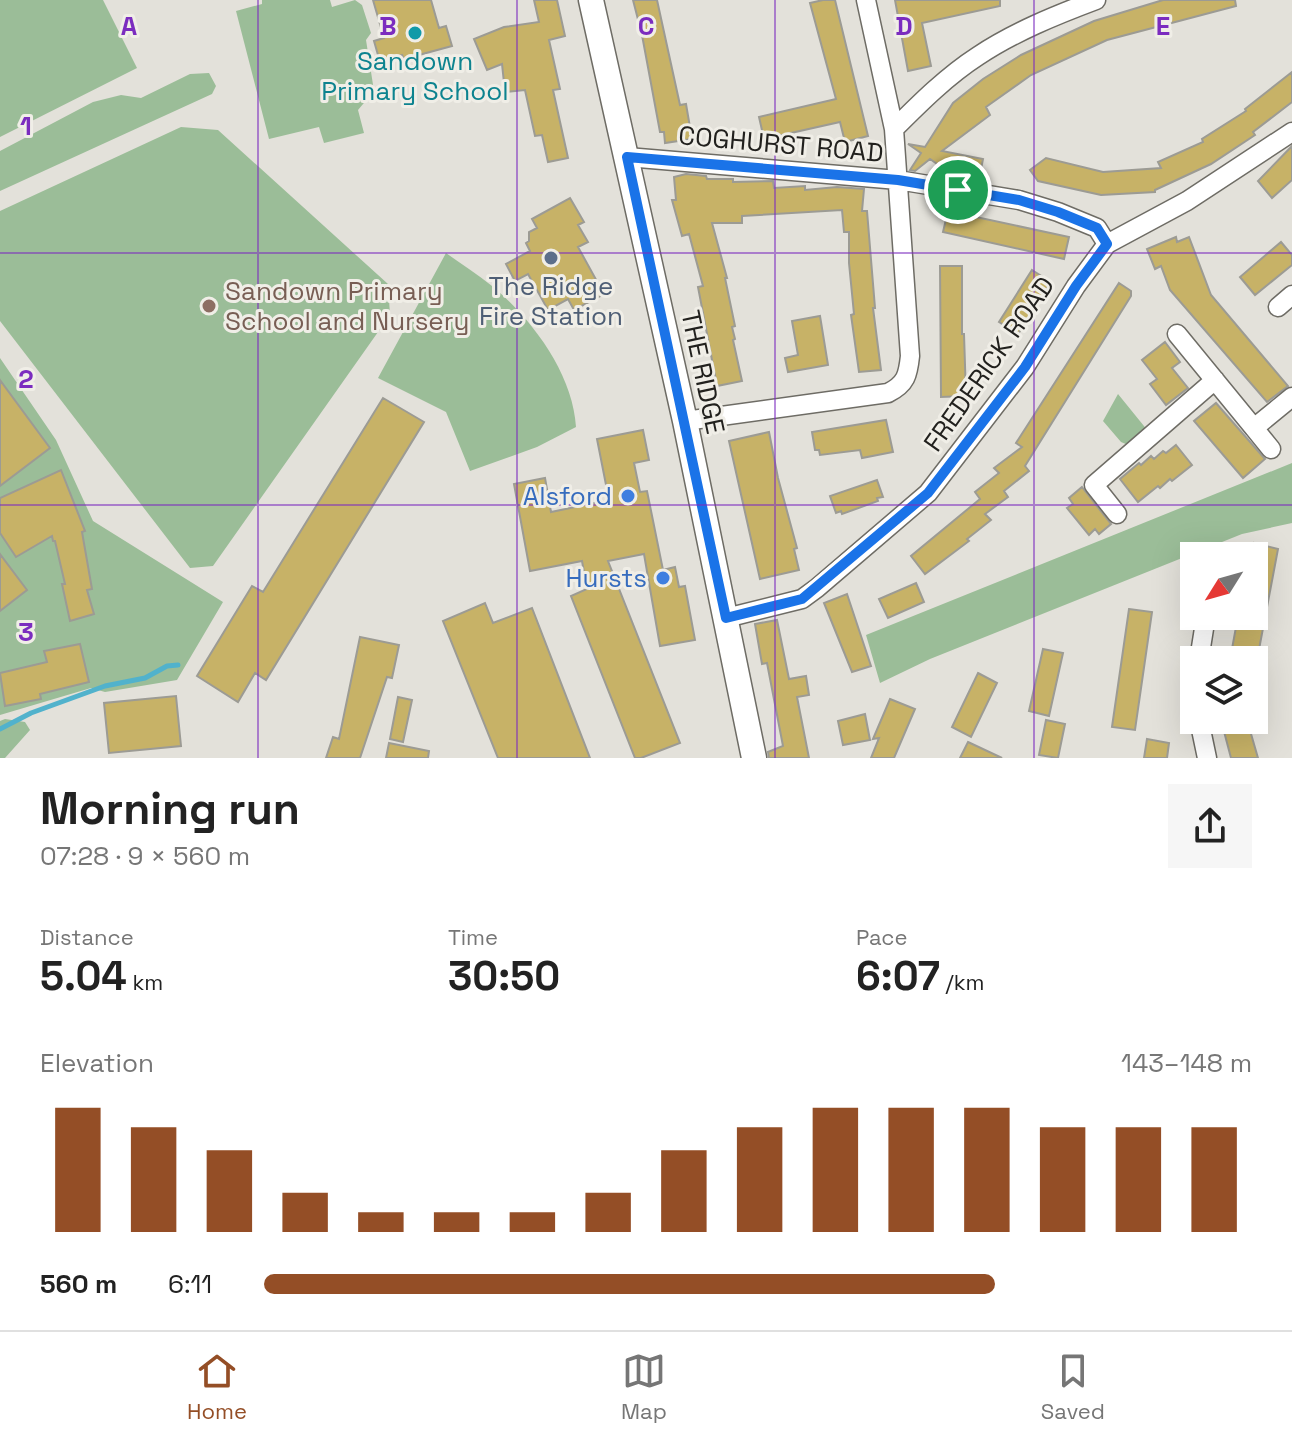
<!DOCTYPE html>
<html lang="en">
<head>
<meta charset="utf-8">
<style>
  body { margin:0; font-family:"Space Grotesk",sans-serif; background:#f6f6f6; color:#222; height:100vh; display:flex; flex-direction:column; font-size:30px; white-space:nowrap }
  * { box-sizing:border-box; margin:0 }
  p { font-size:26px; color:#767676 }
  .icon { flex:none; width:44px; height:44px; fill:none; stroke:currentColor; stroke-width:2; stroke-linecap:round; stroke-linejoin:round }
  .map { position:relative; height:758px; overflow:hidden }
  .details { display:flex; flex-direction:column; background:#fff; flex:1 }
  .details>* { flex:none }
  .needle { width:52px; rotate:233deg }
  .fabs { position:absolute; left:1180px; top:542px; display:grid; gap:16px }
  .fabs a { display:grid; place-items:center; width:88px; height:88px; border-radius:0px; background:#fff; box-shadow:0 8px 32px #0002; font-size:40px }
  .pin { position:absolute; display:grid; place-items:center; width:68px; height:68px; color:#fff; margin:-34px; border:4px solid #fff; border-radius:50%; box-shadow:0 2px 8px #0007 }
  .round { display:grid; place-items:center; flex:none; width:84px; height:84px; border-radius:0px; background:#f6f6f6 }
  .head { display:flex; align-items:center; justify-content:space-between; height:136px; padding:0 40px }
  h1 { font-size:44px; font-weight:600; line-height:60px }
  .metrics { display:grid; grid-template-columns:repeat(3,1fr); gap:12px; height:136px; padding:8px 40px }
  .metrics div { display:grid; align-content:center }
  .metrics b { font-size:40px; font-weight:600 }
  .metrics small { font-size:22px; font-weight:400 }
  .metrics p { font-size:22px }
  .chart { height:224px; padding:16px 40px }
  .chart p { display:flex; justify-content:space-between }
  .chart svg { width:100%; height:144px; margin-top:8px; stroke:#944e26; stroke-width:6 }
  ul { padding:0 40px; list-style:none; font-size:26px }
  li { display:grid; grid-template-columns:128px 96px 1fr; align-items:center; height:60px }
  li i { height:20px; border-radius:10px; background:#944e26 }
  .tabs { display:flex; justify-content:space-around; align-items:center; height:112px; border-top:2px solid #e0e0e0; background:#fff; font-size:22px; color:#767676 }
  .tabs a { display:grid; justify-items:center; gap:4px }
  .tabs .selected { color:#944e26 }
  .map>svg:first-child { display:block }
  .green { fill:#9bbd98 }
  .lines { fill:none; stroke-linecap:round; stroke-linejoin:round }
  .stream { stroke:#51b2cc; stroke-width:5 }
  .building { fill:#c7b267; stroke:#9c9b94; stroke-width:2 }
  .minor-casing { stroke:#6e6c65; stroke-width:21 }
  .secondary-casing { stroke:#6e6c65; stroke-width:27 }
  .minor { stroke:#fff; stroke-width:18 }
  .secondary { stroke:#fff; stroke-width:24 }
  .route-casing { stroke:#fff; stroke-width:16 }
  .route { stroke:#1a73e8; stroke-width:10 }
  .grid { fill:none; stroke:#7b2cbf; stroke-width:2; stroke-opacity:0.55 }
  .culture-dot { fill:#0f9aa8; stroke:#f0eee7; stroke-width:3 }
  .service-dot { fill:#5c6f8a; stroke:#f0eee7; stroke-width:3 }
  .education-dot { fill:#8d6e63; stroke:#f0eee7; stroke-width:3 }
  .shop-dot { fill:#3f7fe0; stroke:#f0eee7; stroke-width:3 }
  .labels { text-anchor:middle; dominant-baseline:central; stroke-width:6; stroke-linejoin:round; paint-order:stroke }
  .culture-label { font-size:26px; fill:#0d838f; stroke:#f0eee7 }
  .street-label { font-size:26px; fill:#22211e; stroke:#f0eee7 }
  .service-label { font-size:26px; fill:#4e5e75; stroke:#f0eee7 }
  .education-label { font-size:26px; fill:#785e54; stroke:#f0eee7; text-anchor:start }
  .shop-label { font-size:26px; fill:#366cbe; stroke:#f0eee7; text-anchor:end }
  .grid-label { font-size:26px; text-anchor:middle; font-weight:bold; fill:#7b2cbf; stroke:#f0eee7; stroke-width:6; stroke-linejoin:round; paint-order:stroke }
</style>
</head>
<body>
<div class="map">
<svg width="1292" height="758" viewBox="0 0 1292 758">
  <rect width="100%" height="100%" fill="#e3e1da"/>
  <path class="green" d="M 0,0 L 103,0 L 137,68 L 0,137 Z
    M 262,0 L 330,0 L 332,7 L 355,0 L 362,5 L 371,33 L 366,40 L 374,91 L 358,110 L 364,133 L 324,143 L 319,127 L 269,139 L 236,11 L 262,4 Z
    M 209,73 L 216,86 L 212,94 L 0,191 L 0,151 L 93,102 L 121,95 L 141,98 L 190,74 Z
    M 181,127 L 218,130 L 388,284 L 390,315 L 213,566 L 190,568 L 0,321 L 0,211 Z
    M 446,253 C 461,264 477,274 492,286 C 532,319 573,374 576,427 L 537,447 L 470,471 L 446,412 L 378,378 Z
    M 0,358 L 56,440 L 93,521 L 223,602 L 177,680 L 105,692 L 91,688 L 0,715 Z
    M 1118,394 L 1148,431 L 1128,445 L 1121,442 L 1103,421 Z
    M 1292,463 L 1292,523 L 1242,534 L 930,659 L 880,683 L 866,635 Z
    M 5,719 L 25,722 L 30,730 L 5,758 L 0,758 L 0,721 Z"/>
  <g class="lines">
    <path class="stream" d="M 0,729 L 31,713 L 105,686 L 145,678 L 167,666 L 178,665"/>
  </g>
  <path class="building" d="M 373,0 L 431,0 L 439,28 L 446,26 L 452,46 L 404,59 L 402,55 L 380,62 L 374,41 L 384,38 Z
    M 534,0 L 557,0 L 565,36 L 549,40 L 560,89 L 553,90 L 568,158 L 548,162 L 542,135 L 535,136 L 525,90 L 505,92 L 502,64 L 487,70 L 474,39 L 504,27 L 539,22 Z
    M 633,0 L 657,0 L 680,105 L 686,104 L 692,139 L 665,143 L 664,132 L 660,132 L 642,35 Z
    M 823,0 L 835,0 L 868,136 L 845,142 L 840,122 L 764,139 L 759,117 L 836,99 L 810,3 Z
    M 895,0 L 1000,0 L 1000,6 L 922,23 L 931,66 L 908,71 Z
    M 1163,0 L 1235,0 L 1236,6 L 1107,40 L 1031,75 L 986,107 L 990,115 L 942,151 L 983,159 L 980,174 L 940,166 L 930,159 L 915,171 L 910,170 L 921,153 L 908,144 L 925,147 L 953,103 L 983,79 L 1021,55 L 1094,21 Z
    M 1292,72 L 1292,102 L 1253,132 L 1255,135 L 1211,164 L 1155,190 L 1155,192 L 1101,195 L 1038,181 L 1030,170 L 1046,158 L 1103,172 L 1161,168 L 1158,162 L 1203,142 L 1202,139 L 1246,111 L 1245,109 Z
    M 1292,146 L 1292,180 L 1272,198 L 1258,181 Z
    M 686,174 L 706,176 L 707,179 L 733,179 L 733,182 L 773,181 L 774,188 L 805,186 L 805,190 L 837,187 L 864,189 L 862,211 L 867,211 L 875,308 L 873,308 L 881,370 L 859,372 L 851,315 L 854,314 L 849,263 L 849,232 L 844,232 L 842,210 L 742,216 L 742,223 L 712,223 L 727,278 L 725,278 L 735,326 L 732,327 L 735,339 L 733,340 L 742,381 L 717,386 L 698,287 L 703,286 L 689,234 L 682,236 L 672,200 L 676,200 L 674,177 Z
    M 570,198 L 584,222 L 578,225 L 588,242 L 578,247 L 604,294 L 574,310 L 568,299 L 548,310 L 528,274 L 515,281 L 506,264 L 530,251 L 526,243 L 529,241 L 529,232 L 537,228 L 532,219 Z
    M 948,211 L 1069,237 L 1064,259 L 943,232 Z
    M 1176,237 L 1177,242 L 1189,237 L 1211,295 L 1288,386 L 1267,402 L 1170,290 L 1161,266 L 1155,269 L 1147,249 Z
    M 1281,242 L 1292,255 L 1292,265 L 1255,295 L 1240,277 Z
    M 940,266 L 962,266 L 962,334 L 964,334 L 966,396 L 941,397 Z
    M 1032,270 L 1051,282 L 1018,334 L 999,322 Z
    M 1119,283 L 1131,291 L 1131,296 L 1025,466 L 1029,471 L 1004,491 L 1008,497 L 985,514 L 991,520 L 967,539 L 969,541 L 925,574 L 911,556 L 980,499 L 975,492 L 999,473 L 994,468 L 1022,447 L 1016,443 Z
    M 820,316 L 828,365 L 788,372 L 785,358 L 798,355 L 792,321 Z
    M 1165,342 L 1180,362 L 1172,368 L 1188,388 L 1166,405 L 1150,384 L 1157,379 L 1142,360 Z
    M 0,380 L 50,448 L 0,486 Z
    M 383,398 L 424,422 L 266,680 L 255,673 L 238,702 L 197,676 L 252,586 L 263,592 Z
    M 1216,403 L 1265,459 L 1243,478 L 1194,421 Z
    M 886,420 L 893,452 L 862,458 L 860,450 L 820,455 L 819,450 L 815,450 L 812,432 Z
    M 643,430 L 649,460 L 634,463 L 640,492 L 647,491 L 663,570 L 675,567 L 679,587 L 685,586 L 695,640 L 660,646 L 644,554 L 608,561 L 680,743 L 641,758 L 635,758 L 571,596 L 587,589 L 582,561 L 530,571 L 514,484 L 545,478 L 551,512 L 609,500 L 597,439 Z
    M 769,432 L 778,478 L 797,548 L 794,549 L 799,570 L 760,579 L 729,441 Z
    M 1176,445 L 1192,465 L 1172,481 L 1170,479 L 1160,488 L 1158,486 L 1138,502 L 1120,479 L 1139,463 L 1141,465 L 1151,456 L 1154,459 L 1163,451 L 1166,453 Z
    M 61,470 L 85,531 L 82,532 L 92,589 L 87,590 L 94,614 L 70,621 L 62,584 L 65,584 L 55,541 L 53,541 L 52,536 L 16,557 L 0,533 L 0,498 Z
    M 877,480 L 883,497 L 877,498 L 878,501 L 842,514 L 841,511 L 836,513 L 830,496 Z
    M 1082,487 L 1111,524 L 1099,534 L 1095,529 L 1089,535 L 1067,508 L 1073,504 L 1069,498 Z
    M 1254,543 L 1278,549 L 1257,660 L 1230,660 L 1238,616 L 1254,616 Z
    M 0,554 L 27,590 L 0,611 Z
    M 916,583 L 924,602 L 888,618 L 879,599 Z
    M 847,594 L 871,666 L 852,672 L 824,603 Z
    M 485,603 L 493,623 L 532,608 L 590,758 L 498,758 L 443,621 Z
    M 1129,609 L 1152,612 L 1135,730 L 1112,727 Z
    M 777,620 L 789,679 L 806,676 L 809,695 L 797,697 L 809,758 L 769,758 L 768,752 L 783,746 L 767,663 L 762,664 L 755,624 Z
    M 360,637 L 399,645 L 392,678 L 387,677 L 360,758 L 326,758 L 333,737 L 339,739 Z
    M 80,644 L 89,682 L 40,694 L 41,699 L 5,706 L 0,673 L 47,662 L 44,651 Z
    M 1043,649 L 1063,653 L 1049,716 L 1029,711 Z
    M 978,673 L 997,683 L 971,737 L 952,727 Z
    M 176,696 L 181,746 L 109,753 L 104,703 Z
    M 398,697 L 412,700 L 403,742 L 390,739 Z
    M 890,699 L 915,709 L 894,758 L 871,758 L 879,738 L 873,739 Z
    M 865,714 L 870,740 L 843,745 L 838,721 Z
    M 1046,720 L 1065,724 L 1058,758 L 1039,755 Z
    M 1221,720 L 1247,720 L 1258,758 L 1231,758 Z
    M 1147,739 L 1169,743 L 1167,758 L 1144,758 Z
    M 968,742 L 1002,758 L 960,758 Z
    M 389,743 L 429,751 L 428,758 L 386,758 Z"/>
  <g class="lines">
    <g class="minor-casing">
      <path id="minor" d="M 894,129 C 920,103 947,76 978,56 C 1014,32 1056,15 1096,0
        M 627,157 L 898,180 L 1019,200 L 1058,212 L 1097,228 L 1107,244
        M 1278,307 L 1292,295
        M 1177,334 L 1254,428 L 1292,397
        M 685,421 L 888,393 C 906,384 908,375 910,356 L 894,129 L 866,0
        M 1254,428 L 1271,449
        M 1117,514 L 1094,485 L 1215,380
        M 726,618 L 802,599 L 817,588 L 928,493 L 1025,367 L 1076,286 L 1107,244 L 1187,201 L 1292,132
        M 1199,660 L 1206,616
        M 1199,720 L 1207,758"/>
    </g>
    <g class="secondary-casing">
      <path id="secondary" d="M 591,0 L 685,421 L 754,758"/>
    </g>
    <use href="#minor" class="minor"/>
    <use href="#secondary" class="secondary"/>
  </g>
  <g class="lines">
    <g class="route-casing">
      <path id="route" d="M 627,157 L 898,180 L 1019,200 L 1058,212 L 1097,228 L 1107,244 L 1076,286 L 1025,367 L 928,493 L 802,599 L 726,618 Z"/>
    </g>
    <use href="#route" class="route"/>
  </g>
  <path class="grid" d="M 258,0 L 258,758M 517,0 L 517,758M 775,0 L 775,758M 1034,0 L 1034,758M 0,253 L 1292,253M 0,505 L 1292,505"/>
  <circle class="culture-dot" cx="415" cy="33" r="8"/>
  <circle class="service-dot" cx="551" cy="258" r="8"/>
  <circle class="education-dot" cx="209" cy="306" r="8"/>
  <g class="shop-dot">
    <circle cx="628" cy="496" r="8"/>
    <circle cx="663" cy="578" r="8"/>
  </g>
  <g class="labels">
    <g class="culture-label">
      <text x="415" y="61">Sandown<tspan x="415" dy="30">Primary School</tspan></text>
    </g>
    <g class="street-label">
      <text transform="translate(781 144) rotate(5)">COGHURST ROAD</text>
      <text transform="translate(989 364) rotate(-55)">FREDERICK ROAD</text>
      <text transform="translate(703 372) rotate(78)">THE RIDGE</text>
    </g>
    <g class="service-label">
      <text x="551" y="286">The Ridge<tspan x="551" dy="30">Fire Station</tspan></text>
    </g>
    <g class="education-label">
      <text x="225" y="291">Sandown Primary<tspan x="225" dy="30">School and Nursery</tspan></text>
    </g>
    <g class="shop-label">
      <text x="612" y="496">Alsford</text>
      <text x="647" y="578">Hursts</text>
    </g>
  </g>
  <g class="grid-label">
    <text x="129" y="35">A</text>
    <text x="388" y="35">B</text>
    <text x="646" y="35">C</text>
    <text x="904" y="35">D</text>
    <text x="1163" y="35">E</text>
    <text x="26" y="135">1</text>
    <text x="26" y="388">2</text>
    <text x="26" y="641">3</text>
  </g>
</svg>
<div class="fabs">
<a><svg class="needle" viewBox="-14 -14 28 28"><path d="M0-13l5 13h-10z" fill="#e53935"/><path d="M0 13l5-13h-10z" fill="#767676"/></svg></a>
<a><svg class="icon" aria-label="layers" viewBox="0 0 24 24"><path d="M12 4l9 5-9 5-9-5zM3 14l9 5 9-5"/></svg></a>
</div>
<div class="pin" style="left:958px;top:190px;background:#1e9e55"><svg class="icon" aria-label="arrive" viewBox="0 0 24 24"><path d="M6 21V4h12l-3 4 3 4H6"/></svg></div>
</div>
<section class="details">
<div class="head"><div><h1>Morning run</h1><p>07:28 · 9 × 560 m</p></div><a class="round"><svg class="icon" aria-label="share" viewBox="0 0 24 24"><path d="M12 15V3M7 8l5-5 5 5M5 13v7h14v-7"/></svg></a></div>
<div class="metrics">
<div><p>Distance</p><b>5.04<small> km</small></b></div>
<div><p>Time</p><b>30:50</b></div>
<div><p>Pace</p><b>6:07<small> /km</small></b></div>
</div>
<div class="chart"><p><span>Elevation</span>143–148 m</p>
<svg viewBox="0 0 160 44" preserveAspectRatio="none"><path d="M5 44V6M15 44V12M25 44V19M35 44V32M45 44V38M55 44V38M65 44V38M75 44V32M85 44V19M95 44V12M105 44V6M115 44V6M125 44V6M135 44V12M145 44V12M155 44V12"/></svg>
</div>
<ul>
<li><b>560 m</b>6:11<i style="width:74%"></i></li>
</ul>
</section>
<nav class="tabs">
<a class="selected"><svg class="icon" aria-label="home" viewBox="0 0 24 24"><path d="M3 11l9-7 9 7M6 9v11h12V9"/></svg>Home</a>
<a><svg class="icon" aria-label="map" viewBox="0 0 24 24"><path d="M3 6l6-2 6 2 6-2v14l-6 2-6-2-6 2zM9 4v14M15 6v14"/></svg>Map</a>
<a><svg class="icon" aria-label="saved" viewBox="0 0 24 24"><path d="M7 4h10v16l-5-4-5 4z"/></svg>Saved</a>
</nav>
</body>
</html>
